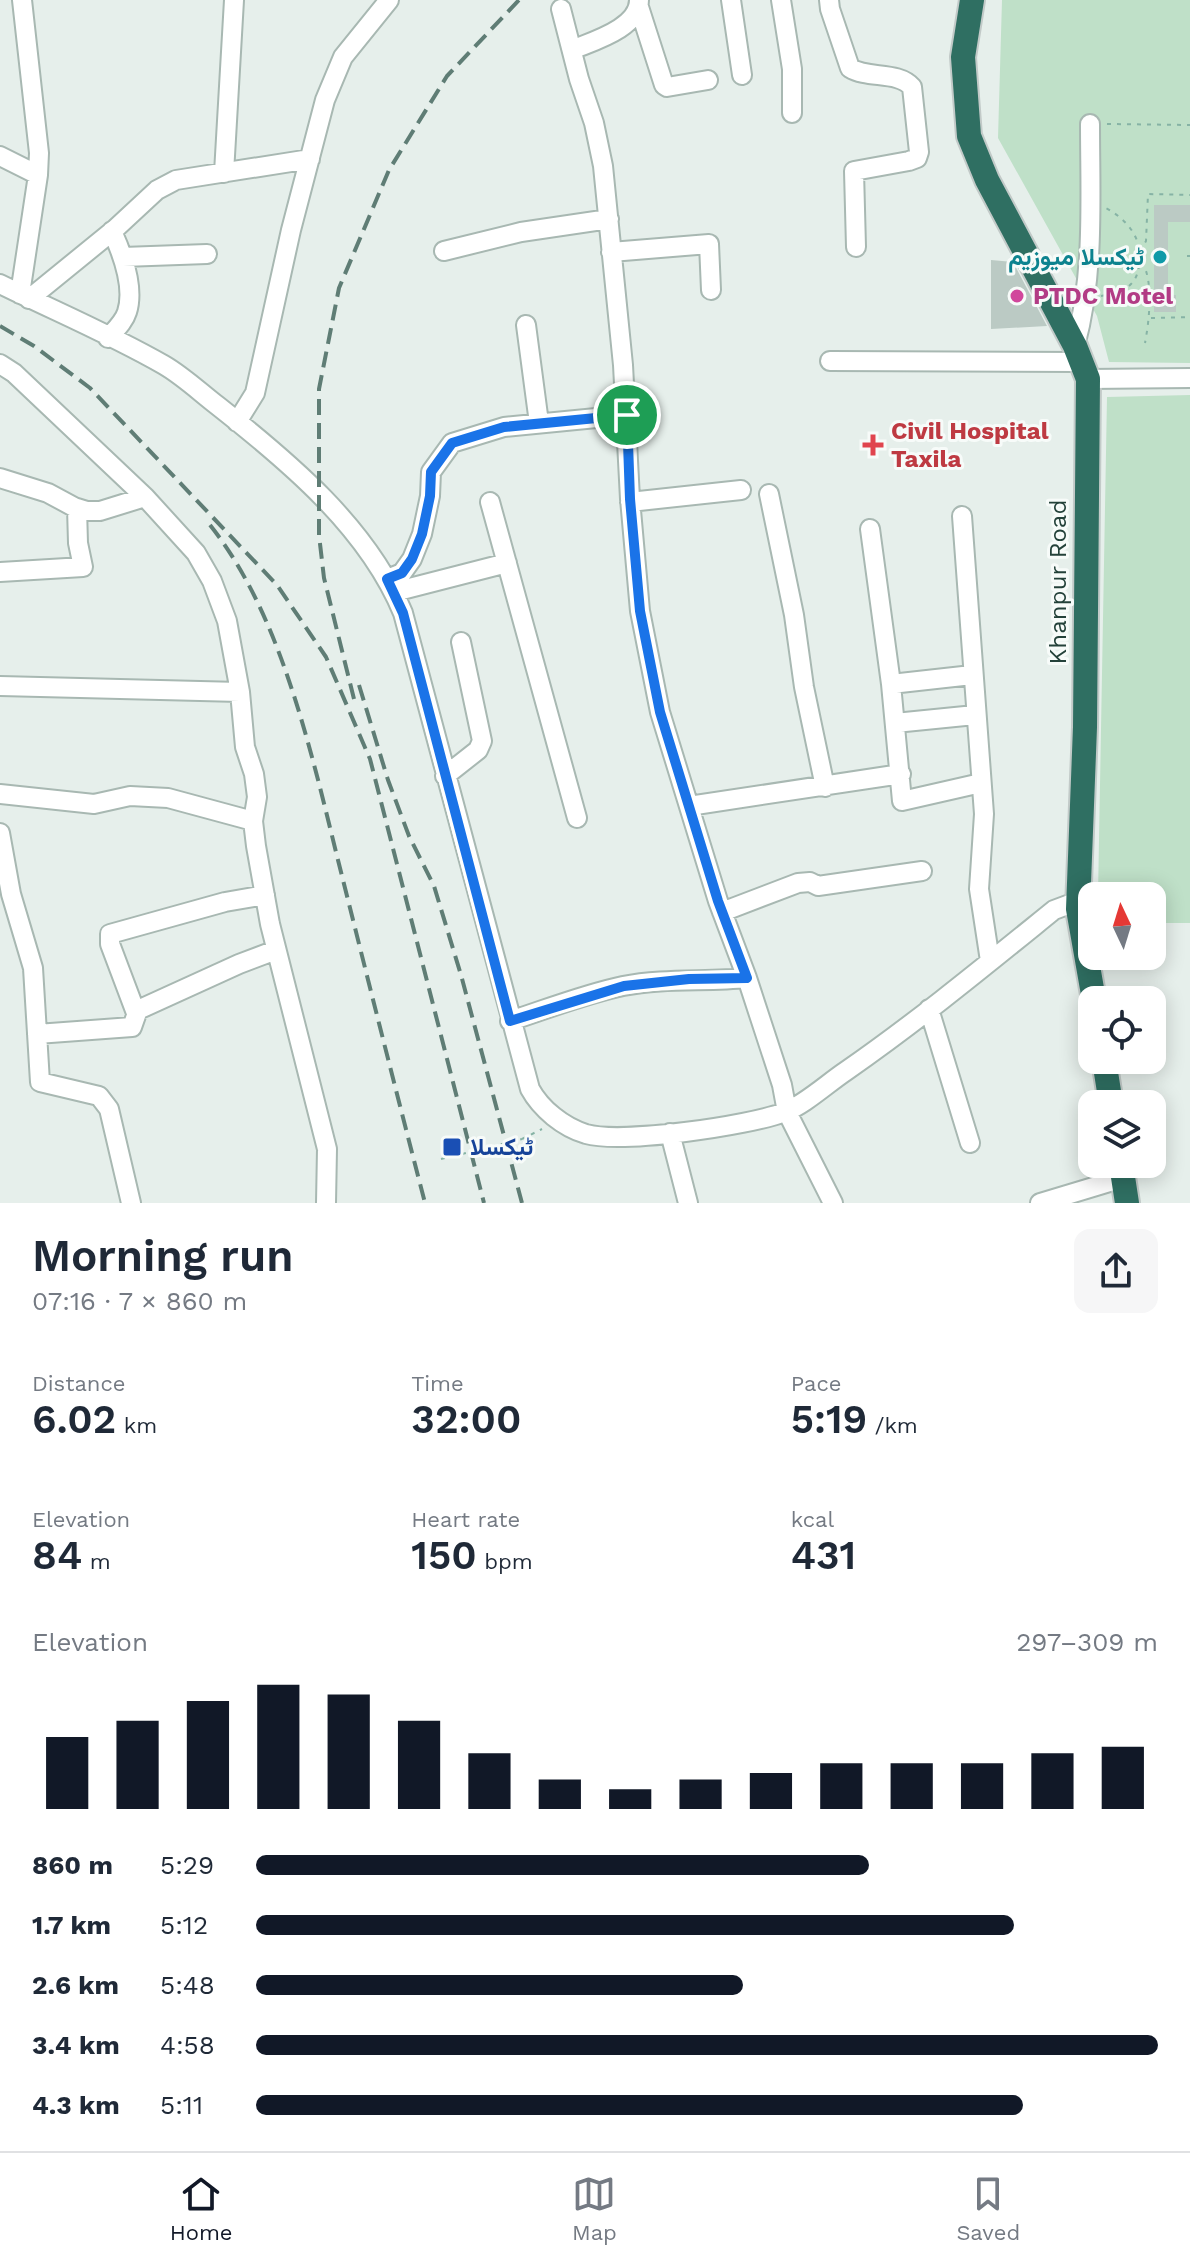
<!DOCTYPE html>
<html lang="en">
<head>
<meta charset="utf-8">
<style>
  body { margin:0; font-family:"Work Sans",Vazirmatn,sans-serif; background:#f6f6f7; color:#1f2937; height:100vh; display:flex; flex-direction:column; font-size:30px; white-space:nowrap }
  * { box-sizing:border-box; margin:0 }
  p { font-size:26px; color:#747a83 }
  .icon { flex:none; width:44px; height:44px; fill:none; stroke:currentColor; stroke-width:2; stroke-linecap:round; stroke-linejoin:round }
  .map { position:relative; height:1203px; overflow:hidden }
  .details { display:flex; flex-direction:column; background:#fff; flex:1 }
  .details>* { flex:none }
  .needle { width:52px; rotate:356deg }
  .controls { position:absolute; left:1078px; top:882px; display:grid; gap:16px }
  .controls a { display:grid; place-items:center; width:88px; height:88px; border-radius:16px; background:#fff; box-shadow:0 4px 20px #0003; font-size:40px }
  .pin { position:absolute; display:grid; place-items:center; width:68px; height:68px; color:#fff; margin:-34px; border:4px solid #fff; border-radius:50%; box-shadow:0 2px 8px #0007 }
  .round { display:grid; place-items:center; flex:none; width:84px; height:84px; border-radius:16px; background:#f6f6f7 }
  .head { display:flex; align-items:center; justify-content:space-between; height:136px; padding:0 32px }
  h1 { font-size:44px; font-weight:600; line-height:60px }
  .metrics { display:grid; grid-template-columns:repeat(3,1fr); gap:12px; height:136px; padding:8px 32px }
  .metrics div { display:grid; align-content:center }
  .metrics b { font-size:40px; font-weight:600 }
  .metrics small { font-size:22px; font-weight:400 }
  .metrics p { font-size:22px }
  .chart { height:224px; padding:16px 32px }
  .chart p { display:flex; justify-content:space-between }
  .chart svg { width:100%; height:144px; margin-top:8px; stroke:#111827; stroke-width:6 }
  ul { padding:0 32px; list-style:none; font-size:26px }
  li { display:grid; grid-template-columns:128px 96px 1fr; align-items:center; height:60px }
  li i { height:20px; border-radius:10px; background:#111827 }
  .tabs { display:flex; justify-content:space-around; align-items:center; height:112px; border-top:2px solid #e0e1e3; background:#fff; font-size:22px; color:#747a83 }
  .tabs a { display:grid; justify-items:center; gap:4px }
  .tabs .on { color:#111827 }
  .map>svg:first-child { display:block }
  .green { fill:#bfe0c8 }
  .building { fill:#bbcac4 }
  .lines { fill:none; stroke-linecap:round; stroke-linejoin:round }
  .minor-casing { stroke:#a8b8b2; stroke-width:22 }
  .highway-casing { stroke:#c2cac8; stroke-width:28 }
  .path { stroke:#86b3a5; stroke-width:2; stroke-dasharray:4 6; stroke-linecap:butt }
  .minor { stroke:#fff; stroke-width:18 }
  .highway { stroke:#2f6f62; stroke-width:24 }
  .rail { stroke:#5f7d75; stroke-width:4; stroke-dasharray:16 8; stroke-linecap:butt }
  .path-bridge { stroke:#86b3a5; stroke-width:2; stroke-dasharray:4 6; stroke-linecap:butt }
  .route-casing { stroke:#fff; stroke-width:16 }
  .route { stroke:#1a73e8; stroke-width:10 }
  .culture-dot { fill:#0f9aa8; stroke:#f7fbf9; stroke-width:3 }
  .hotel-dot { fill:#d1479c; stroke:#f7fbf9; stroke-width:3 }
  .health-dot { fill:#e0444e; stroke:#f7fbf9; stroke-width:3 }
  .transit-dot { fill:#1a4fb4; stroke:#f7fbf9; stroke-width:3 }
  .labels { text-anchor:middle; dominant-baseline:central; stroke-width:6; stroke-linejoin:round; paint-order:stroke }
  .culture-label { font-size:24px; font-weight:bold; fill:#0d838f; stroke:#f7fbf9; text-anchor:end }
  .hotel-label { font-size:24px; font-weight:bold; fill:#b23c85; stroke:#f7fbf9; text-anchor:start }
  .health-label { font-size:24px; font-weight:bold; fill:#be3a42; stroke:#f7fbf9; text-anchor:start }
  .street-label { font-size:24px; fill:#24423a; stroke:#f7fbf9 }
  .transit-label { font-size:24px; font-weight:bold; fill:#164399; stroke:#f7fbf9; text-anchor:start }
</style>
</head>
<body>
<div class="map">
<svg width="1190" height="1203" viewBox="0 0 1190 1203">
  <rect width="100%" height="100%" fill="#e6efeb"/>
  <path class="green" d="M 1002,0 L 1190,0 L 1190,363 L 1109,362 L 1097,316 L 998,138 Z
    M 1190,395 L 1190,923 L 1152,923 L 1152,896 L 1098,896 L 1107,397 Z"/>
  <path class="building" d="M 1154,205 L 1190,205 L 1190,222 L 1168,222 L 1168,295 L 1176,295 L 1176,312 L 1154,312 Z
    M 991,260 L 1013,262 L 1047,326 L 991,329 Z"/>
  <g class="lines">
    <g class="minor-casing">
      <path id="minor" d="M 731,0 L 742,75
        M 781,0 L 792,69 L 792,113
        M 829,0 L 830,9 L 850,68 C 868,79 898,71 912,87 L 919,152 L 917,158 L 909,161 L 854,171 L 856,247
        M 639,7 L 664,85 L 667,87 L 708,80
        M 561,9 L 579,79 L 594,123 L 603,166 L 623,365 L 630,499 L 640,611 L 660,712 L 718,901 L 747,978 L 782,1085 L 787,1112 L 833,1203
        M 572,50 C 593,41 639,28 639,0
        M 0,156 L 38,175
        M 224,173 L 234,0
        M 444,251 L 521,232 L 609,219
        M 611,252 L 709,244 L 711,290
        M 123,257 L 207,254
        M 0,284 C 55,311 112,335 164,365 C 183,376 201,393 218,406 C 289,462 368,528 403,613 L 530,1089 C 541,1109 563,1127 586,1134 C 622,1144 748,1126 785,1112 C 804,1105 828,1083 846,1071 C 918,1021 986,965 1054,910 L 1078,901
        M 20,294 L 38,175 L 39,153 L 22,0
        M 29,299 L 115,229 L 157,190 L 176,180 L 310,159
        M 526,325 L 539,423
        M 108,338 C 115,330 124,322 127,312 C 135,287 122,253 112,231
        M 1075,346 C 1095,273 1090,198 1090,124
        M 830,361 L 1083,362
        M 0,364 L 14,373 L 145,497 L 196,553 L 212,581 L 227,621 L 240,692 L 245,747 L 254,774 L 257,797 L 253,821 L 256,846 L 270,924 L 327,1149 L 326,1203
        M 1088,379 L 1190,378
        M 237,422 L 255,393 L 291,230 L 325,100 L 343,57 L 389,0
        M 0,478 L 48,493 L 74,507 L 87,511 L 100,511 L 145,497
        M 769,494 L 794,615 L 804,687 L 825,787
        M 490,502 L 577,818
        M 630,502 L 741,490
        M 962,516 L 984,814 L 979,889 L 990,961
        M 870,529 L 891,684 L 902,801 L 981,783
        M 0,572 L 83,567 L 78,543 L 77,508
        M 387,579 L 402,573 L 412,559 L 422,534 L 430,496 L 431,472 L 452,443 L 504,427 L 627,415
        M 394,592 L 507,563
        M 891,684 L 972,675
        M 0,686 L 240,692
        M 895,723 L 975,715
        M 445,776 L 478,750 L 482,741 L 461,642
        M 0,794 L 94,804 L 130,796 L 168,798 L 253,821
        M 689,806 L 901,774
        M 0,833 L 11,894 L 33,968 L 40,1082 L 99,1096 L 109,1109 L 131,1203
        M 722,912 L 798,883 L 810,882 L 818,886 L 922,871
        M 929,1009 L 970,1143
        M 136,1013 L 110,944 L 110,934 L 225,902 L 265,895
        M 510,1021 C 547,1009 585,994 623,986 C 664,978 706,982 747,978
        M 37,1034 L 132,1027 L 138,1010 L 239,964 L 276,950
        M 670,1133 L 688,1203
        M 1040,1203 L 1123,1178"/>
    </g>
    <g class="highway-casing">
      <path id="highway" d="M 972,0 L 963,57 L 969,136 L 987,180 L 1075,346 L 1088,379 L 1085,727 L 1078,909 L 1094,1000
        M 1104,1060 L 1111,1104
        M 1121,1164 L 1127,1203"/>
    </g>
    <path class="path" d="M 1107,124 L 1190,125
      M 1140,251 L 1146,241 L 1148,194 L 1190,195
      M 1187,256 L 1190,256
      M 1142,262 C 1154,281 1149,322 1145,343
      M 1101,296 C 1111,294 1124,292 1131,284 C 1136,279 1138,273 1139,266 C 1144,240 1128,220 1106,208
      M 1151,318 L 1190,317
      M 522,1139 L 542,1129
      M 441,1159 L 462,1154"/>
    <use href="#minor" class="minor"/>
    <use href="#highway" class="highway"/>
    <path class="rail" d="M 0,326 L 34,346 L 90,388 L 277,585 L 326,657 L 370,759 L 484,1203
      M 210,525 C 285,619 314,766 343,880 C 370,988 397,1095 425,1203
      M 359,685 L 388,780 L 409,836 L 434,886 L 461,975 L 522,1203
      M 354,699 L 324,578 L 319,535 L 319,389 L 339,288 L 389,170 L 447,76 L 519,0"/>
    <path class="path-bridge" d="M 462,1154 L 522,1139"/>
  </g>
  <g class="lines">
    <g class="route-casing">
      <path id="route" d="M 627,415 L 630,499 L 640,611 L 660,712 L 718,901 L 747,978 L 689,979 L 624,986 L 510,1021 L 403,613 L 387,579 L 402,573 L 412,559 L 422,534 L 430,496 L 431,472 L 452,443 L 504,427 Z"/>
    </g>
    <use href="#route" class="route"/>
  </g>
  <circle class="culture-dot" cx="1160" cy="257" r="8"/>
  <circle class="hotel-dot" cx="1017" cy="296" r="8"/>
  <path class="health-dot" d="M869 433h8v8h8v8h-8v8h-8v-8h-8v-8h8z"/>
  <rect class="transit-dot" x="442" y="1137" width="20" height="20" rx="4"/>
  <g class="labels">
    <g class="culture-label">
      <text x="1144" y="257">ٹیکسلا میوزیم</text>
    </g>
    <g class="hotel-label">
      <text x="1033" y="296">PTDC Motel</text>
    </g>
    <g class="health-label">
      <text x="891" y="431">Civil Hospital<tspan x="891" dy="28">Taxila</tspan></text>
    </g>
    <g class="street-label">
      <text transform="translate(1058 582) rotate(-90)">Khanpur Road</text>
    </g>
    <g class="transit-label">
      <text x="470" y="1147">ٹیکسلا</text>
    </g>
  </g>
</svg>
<div class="controls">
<a><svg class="needle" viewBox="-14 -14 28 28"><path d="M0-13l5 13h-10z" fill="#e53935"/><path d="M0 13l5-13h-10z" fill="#747a83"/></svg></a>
<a><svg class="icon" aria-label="locate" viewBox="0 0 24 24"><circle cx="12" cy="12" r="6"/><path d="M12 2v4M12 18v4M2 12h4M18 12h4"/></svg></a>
<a><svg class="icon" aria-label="layers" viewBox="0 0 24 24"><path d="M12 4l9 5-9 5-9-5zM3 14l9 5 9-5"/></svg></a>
</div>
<div class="pin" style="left:627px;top:415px;background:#1e9e55"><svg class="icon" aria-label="arrive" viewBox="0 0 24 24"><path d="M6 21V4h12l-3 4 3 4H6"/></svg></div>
</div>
<section class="details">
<div class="head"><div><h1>Morning run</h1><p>07:16 · 7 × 860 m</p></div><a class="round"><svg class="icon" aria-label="share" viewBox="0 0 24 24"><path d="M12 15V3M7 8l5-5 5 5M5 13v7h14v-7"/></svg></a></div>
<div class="metrics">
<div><p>Distance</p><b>6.02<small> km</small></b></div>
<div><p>Time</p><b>32:00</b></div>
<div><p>Pace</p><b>5:19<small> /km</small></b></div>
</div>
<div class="metrics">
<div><p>Elevation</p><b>84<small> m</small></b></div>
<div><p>Heart rate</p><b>150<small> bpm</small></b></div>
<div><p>kcal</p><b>431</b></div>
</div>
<div class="chart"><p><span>Elevation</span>297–309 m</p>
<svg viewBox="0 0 160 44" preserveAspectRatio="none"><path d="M5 44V22M15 44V17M25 44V11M35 44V6M45 44V9M55 44V17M65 44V27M75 44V35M85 44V38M95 44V35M105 44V33M115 44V30M125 44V30M135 44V30M145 44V27M155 44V25"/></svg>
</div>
<ul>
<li><b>860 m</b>5:29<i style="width:68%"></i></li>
<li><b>1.7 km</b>5:12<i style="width:84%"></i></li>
<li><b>2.6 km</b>5:48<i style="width:54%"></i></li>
<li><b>3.4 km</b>4:58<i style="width:100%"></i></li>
<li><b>4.3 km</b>5:11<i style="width:85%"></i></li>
</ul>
</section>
<nav class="tabs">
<a class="on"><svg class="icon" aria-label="home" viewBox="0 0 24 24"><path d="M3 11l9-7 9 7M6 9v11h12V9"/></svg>Home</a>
<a><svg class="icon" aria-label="map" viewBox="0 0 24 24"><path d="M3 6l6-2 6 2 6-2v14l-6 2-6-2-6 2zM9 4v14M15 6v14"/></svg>Map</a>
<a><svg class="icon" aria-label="saved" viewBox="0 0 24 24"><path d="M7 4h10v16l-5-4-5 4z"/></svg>Saved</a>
</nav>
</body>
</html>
